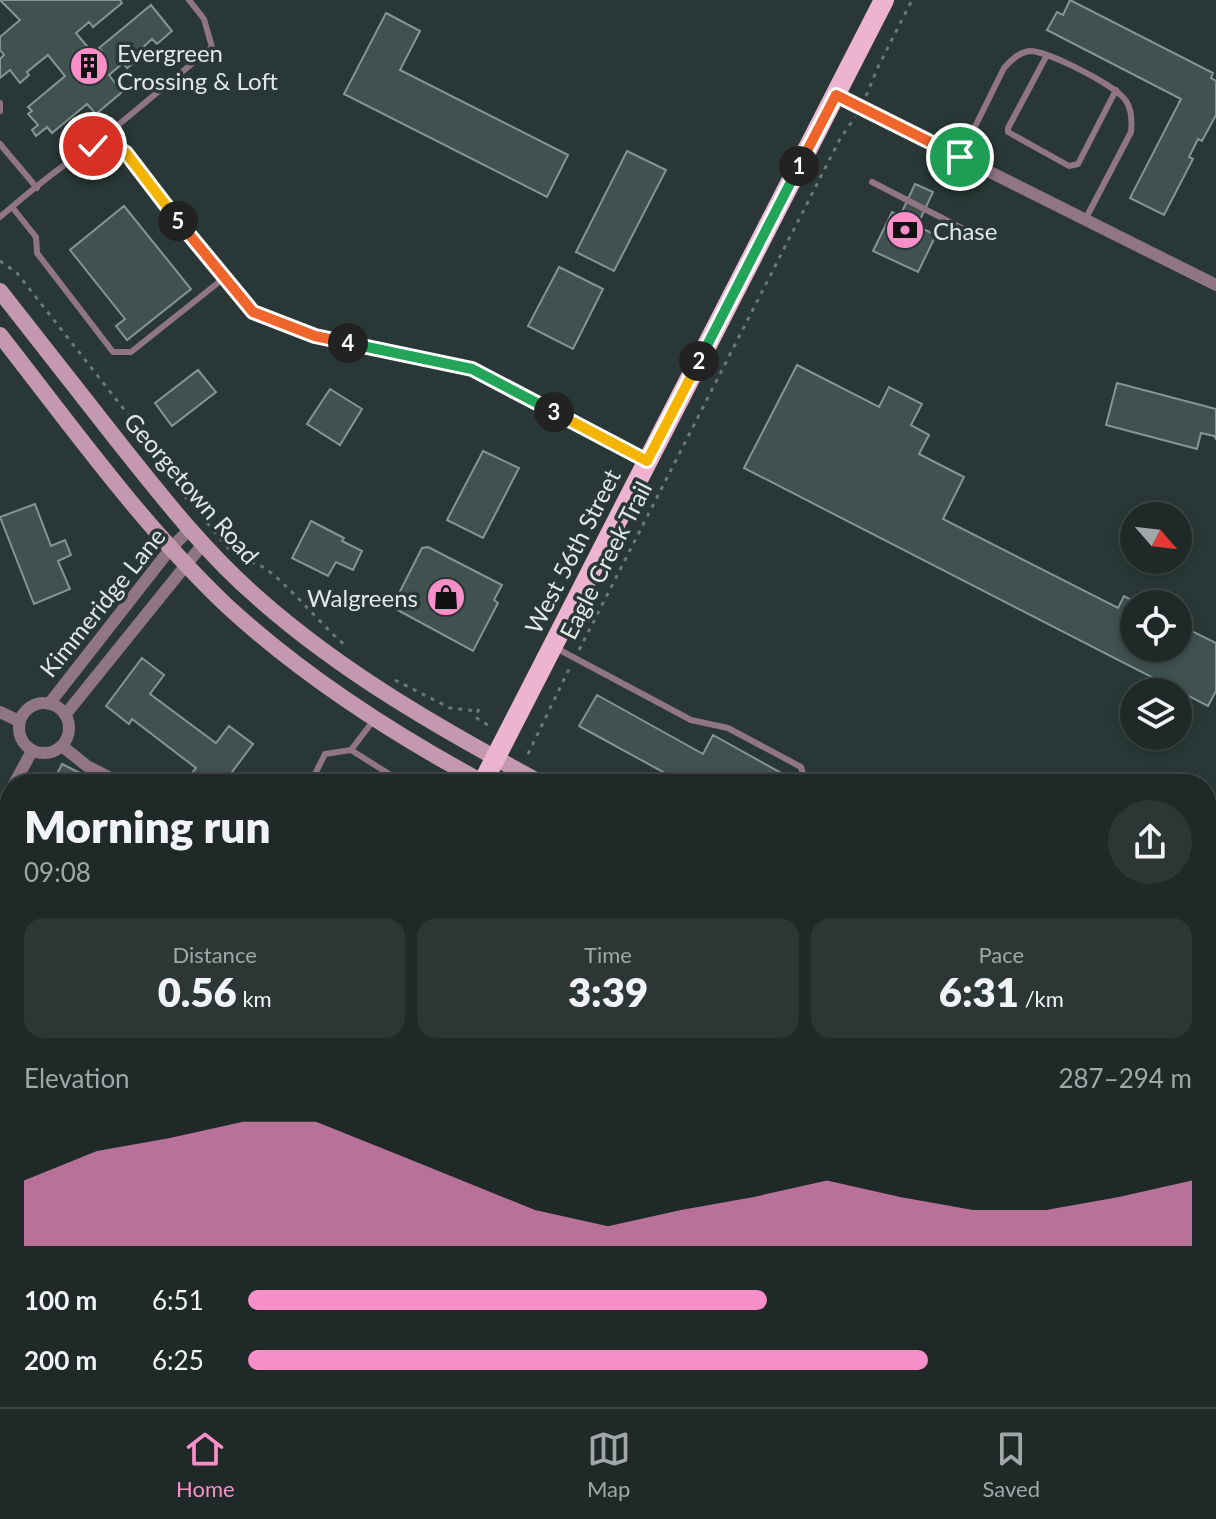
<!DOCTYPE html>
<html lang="en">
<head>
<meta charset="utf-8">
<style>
  body { margin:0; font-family:Lato,sans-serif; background:#2c3634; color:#f1f3f6; height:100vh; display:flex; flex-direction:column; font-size:30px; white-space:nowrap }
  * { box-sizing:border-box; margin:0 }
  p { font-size:26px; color:#a1a7a8 }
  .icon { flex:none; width:44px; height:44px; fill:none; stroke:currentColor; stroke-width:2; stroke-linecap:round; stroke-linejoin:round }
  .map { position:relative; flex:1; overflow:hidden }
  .sheet { position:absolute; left:0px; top:774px; width:1216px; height:634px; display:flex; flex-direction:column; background:#1f2a28; border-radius:32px 32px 0 0; box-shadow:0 4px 12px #0003,0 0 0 2px #3c4645 }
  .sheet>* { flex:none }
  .needle { width:52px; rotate:118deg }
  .fabs { position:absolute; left:1120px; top:502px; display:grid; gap:16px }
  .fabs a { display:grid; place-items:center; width:72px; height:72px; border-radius:50%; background:#1f2a28; box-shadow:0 4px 12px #0003,0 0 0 2px #3c4645; font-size:40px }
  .pin { position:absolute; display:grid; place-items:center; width:68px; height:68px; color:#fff; margin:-34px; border:4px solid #fff; border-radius:50%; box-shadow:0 2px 8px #0007 }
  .km { position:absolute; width:40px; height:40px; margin:-20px; border-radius:50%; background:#222; color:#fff; font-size:22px; line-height:40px; text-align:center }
  .round { display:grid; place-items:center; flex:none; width:84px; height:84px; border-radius:42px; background:#2c3634 }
  .head { display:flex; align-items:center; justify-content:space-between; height:136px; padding:0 24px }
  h1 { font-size:44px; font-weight:800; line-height:60px }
  .metrics { display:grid; grid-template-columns:repeat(3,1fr); gap:12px; height:136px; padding:8px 24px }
  .metrics div { display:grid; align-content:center; border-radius:20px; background:#2c3634; text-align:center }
  .metrics b { font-size:40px; font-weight:800 }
  .metrics small { font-size:22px; font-weight:400 }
  .metrics p { font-size:22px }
  .chart { height:224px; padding:16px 24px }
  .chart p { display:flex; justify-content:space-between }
  .chart svg { width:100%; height:144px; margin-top:8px; fill:#f98fc9; opacity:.7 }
  ul { padding:0 24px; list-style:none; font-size:26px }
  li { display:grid; grid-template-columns:128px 96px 1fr; align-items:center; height:60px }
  li i { height:20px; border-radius:10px; background:#f98fc9 }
  .menu { display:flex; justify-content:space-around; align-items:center; height:112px; border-top:2px solid #3c4645; background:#1f2a28; font-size:22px; color:#a1a7a8 }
  .menu a { display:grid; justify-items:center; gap:4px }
  .menu .selected { color:#f98fc9 }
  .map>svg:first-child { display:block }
  .building { fill:#41514f; stroke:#849593; stroke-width:2 }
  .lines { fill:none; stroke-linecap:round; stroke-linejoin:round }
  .path { stroke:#6b7876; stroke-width:3; stroke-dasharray:4 6; stroke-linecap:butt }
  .service { stroke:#907583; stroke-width:6 }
  .minor { stroke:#907583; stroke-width:12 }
  .secondary { stroke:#c499af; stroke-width:16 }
  .primary { stroke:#ecb4d1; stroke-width:20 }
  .split-1-casing { stroke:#fff; stroke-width:16 }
  .split-2-casing { stroke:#fff; stroke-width:16 }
  .split-3-casing { stroke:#fff; stroke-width:16 }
  .split-4-casing { stroke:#fff; stroke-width:16 }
  .split-5-casing { stroke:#fff; stroke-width:16 }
  .split-6-casing { stroke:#fff; stroke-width:16 }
  .split-1 { stroke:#f0652b; stroke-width:10 }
  .split-2 { stroke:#22a559; stroke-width:10 }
  .split-3 { stroke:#f5b400; stroke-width:10 }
  .split-4 { stroke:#22a559; stroke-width:10 }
  .split-5 { stroke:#f0652b; stroke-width:10 }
  .split-6 { stroke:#f5b400; stroke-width:10 }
  .labels { text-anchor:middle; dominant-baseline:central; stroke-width:7; stroke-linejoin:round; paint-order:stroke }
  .poi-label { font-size:24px; fill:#dfe8e7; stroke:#293836; text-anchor:start }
  .street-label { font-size:24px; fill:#dfe8e7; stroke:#293836 }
</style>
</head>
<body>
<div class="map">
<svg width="1216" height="1407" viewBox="0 0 1216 1407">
  <rect width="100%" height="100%" fill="#293836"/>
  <path class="building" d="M 0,0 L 120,0 L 122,3 L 93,27 L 89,22 L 76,33 L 96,57 L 102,51 L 99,48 L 151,5 L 172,31 L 157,44 L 152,39 L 140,50 L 144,55 L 127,68 L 123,63 L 109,75 L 122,92 L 96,114 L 87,104 L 52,133 L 47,127 L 36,136 L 32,130 L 38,125 L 28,114 L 32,111 L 28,107 L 65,76 L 48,55 L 27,72 L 29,75 L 20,83 L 10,70 L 0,78 L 0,59 L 4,55 L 0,50 L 0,37 L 20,20 Z
    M 1070,0 L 1213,73 L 1211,78 L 1216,81 L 1216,115 L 1202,141 L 1198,139 L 1189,157 L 1193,159 L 1164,215 L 1130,198 L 1181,99 L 1047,30 L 1057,12 L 1063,15 Z
    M 386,13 L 420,31 L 400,70 L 568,155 L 547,197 L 344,94 Z
    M 627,151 L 666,170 L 614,271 L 576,252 Z
    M 915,184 L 933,192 L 917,226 L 936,235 L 918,272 L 873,251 L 892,212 L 900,216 Z
    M 124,206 L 191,289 L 127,340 L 116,326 L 125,319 L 70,250 Z
    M 559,267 L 603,289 L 573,349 L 528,326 Z
    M 797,365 L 879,407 L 889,387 L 922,404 L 911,425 L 929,435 L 919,454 L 964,477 L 943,519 L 1118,608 L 1124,596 L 1139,604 L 1134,604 L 1134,648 L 1178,648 L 1178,624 L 1216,643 L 1216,691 L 1208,706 L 744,468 Z
    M 198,370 L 216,392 L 172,426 L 155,403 Z
    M 1117,383 L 1216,409 L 1216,439 L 1214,436 L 1201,433 L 1197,449 L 1106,425 Z
    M 330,389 L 362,409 L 340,445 L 307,424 Z
    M 483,451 L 519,468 L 483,538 L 447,520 Z
    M 35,504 L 51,546 L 65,540 L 71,555 L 58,561 L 70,589 L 34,604 L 0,517 Z
    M 311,521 L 344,538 L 342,541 L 362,551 L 353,570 L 336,562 L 328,576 L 292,558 Z
    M 428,547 L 502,585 L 494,600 L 498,603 L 473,651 L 392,607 L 422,548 Z
    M 142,658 L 164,675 L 150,694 L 216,743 L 229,726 L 253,744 L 223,784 L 203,784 L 191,774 L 196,768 L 132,719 L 129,724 L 106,706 Z
    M 597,695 L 703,754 L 713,735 L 792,779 L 790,784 L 710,784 L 695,776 L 691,784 L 685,784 L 579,726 Z
    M 62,764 L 88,777 L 85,784 L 52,784 Z
    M 10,957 L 10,1005 L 0,1002 Z
    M 0,1090 L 10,1090 L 10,1129 L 0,1129 Z
    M 15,1398 L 52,1398 L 48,1407 L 10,1407 Z
    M 613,1398 L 635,1398 L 631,1407 L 608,1407 Z
    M 673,1398 L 698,1398 L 693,1407 L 679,1407 L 670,1402 Z
    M 706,1398 L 729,1398 L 724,1407 L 706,1407 L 702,1405 Z
    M 935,1398 L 955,1398 L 950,1407 L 930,1407 Z
    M 963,1398 L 989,1398 L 984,1407 L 959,1407 Z"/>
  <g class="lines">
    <path class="path" d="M 866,96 L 878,67 L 912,0
      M 0,261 L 17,273 L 177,477 L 188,503
      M 207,523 C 217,534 230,553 242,559 C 253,563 261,564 270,572 C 298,595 319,623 346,646
      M 579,650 L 840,139 L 855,117
      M 395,680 L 450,708 L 477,711
      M 479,709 L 475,717 L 491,727
      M 528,754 L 570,667
      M 557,776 L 573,784"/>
    <path class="service" d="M 1047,55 L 1008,128 L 1008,132 L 1069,166 L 1078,164 L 1116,90
      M 0,103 L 0,111
      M 0,144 L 37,188
      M 93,146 L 212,47 L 204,19 L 189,0
      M 960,157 L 1004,68 C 1011,60 1019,52 1030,51 C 1048,51 1117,86 1126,101 C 1132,110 1132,122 1131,132 L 1085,220
      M 872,182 L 983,239
      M 12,207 L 36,237 L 37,253 L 113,352 L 131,352 L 224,278
      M 0,217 C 19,201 89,139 110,143 C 115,145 122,151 126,153 L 253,312 L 315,336 L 472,369 L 644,459
      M 556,648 L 691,720 L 728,728 L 801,767 L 805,780 L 803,784
      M 351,750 L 405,784
      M 310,784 L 325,754 L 351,750 L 373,721"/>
    <path class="minor" d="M 836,95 L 1216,285
      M19 728a25 25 0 1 1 50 0a25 25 0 1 1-50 0Z
      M 49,704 L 171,548 L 190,529
      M 0,712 L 19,721
      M 65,715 L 203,544
      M 62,746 L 87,766 L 122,784
      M 14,784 L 32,751
      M 0,811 L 10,792
      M 1206,837 L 1216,818
      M 0,891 L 10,896
      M 0,1043 L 10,1043
      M 0,1322 L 10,1321
      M 490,1398 L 508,1407
      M 823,1398 L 841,1407
      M 72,1407 L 76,1398
      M 579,1407 L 584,1398
      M 770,1407 L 774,1398"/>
    <path class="secondary" d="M 0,291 C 40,342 80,393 120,444 C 163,498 206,553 258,598 C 344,674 443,730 543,784
      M 0,335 C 72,427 141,524 226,605 C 304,677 393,734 486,784
      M 1206,1077 L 1216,1081
      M 1206,1106 L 1216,1110"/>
    <path class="primary" d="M 482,784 L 884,0
      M 163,1407 L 167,1398"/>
  </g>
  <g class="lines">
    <g class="split-1-casing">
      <path id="split-1" d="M 799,166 L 836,95 L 960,157"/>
    </g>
    <g class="split-2-casing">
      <path id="split-2" d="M 699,361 L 799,166"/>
    </g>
    <g class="split-3-casing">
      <path id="split-3" d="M 554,412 L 647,461 L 699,361"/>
    </g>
    <g class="split-4-casing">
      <path id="split-4" d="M 348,343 L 472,369 L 554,412"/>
    </g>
    <g class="split-5-casing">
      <path id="split-5" d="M 178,221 L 253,312 L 315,336 L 348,343"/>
    </g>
    <g class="split-6-casing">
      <path id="split-6" d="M 93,146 L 109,143 L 126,153 L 178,221"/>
    </g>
    <use href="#split-1" class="split-1"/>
    <use href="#split-2" class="split-2"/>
    <use href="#split-3" class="split-3"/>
    <use href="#split-4" class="split-4"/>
    <use href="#split-5" class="split-5"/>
    <use href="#split-6" class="split-6"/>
  </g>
  <defs>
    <g id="building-disc" transform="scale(2)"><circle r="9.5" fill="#f98fc9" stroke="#293836"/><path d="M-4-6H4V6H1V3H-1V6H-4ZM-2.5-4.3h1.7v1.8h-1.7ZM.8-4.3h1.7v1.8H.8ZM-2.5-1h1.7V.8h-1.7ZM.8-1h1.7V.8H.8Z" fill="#111"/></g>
    <g id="bank-disc" transform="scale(2)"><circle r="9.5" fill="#f98fc9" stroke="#293836"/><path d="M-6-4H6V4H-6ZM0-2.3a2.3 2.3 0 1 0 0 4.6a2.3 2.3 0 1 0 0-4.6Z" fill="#111"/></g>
    <g id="shop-disc" transform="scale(2)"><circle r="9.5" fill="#f98fc9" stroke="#293836"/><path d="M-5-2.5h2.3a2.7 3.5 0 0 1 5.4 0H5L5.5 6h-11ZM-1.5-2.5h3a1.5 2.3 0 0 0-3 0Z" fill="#111"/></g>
  </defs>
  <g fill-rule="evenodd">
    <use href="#building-disc" x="89" y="66"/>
    <use href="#bank-disc" x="905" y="230"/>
    <use href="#shop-disc" x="446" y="597"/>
  </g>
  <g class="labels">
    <g class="poi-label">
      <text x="117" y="52">Evergreen<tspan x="117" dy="28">Crossing &amp; Loft</tspan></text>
      <text x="933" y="230">Chase</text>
      <text x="418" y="597" text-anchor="end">Walgreens</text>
    </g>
    <g class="street-label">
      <text transform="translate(192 488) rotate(49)">Georgetown Road</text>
      <text transform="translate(572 551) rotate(-63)">West 56th Street</text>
      <text transform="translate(605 560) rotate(-63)">Eagle Creek Trail</text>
      <text transform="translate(102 602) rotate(-51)">Kimmeridge Lane</text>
    </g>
  </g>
</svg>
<div class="fabs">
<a><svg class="needle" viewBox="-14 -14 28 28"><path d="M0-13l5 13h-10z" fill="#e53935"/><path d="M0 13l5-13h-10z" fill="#a1a7a8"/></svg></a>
<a><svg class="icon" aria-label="locate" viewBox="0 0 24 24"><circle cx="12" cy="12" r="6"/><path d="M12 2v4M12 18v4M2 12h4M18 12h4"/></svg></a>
<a><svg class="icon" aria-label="layers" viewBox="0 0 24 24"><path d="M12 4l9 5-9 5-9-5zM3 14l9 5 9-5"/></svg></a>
</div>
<div class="pin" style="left:960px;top:157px;background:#1e9e55"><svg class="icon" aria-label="arrive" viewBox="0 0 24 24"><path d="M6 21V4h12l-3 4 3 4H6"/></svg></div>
<div class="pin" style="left:93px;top:146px;background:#d93025"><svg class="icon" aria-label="check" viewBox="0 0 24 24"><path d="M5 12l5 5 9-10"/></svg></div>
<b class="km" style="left:799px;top:166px">1</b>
<b class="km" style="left:699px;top:361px">2</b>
<b class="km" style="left:554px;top:412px">3</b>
<b class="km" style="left:348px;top:343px">4</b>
<b class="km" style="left:178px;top:221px">5</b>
<section class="sheet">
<div class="head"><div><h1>Morning run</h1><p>09:08</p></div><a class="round"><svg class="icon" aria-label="share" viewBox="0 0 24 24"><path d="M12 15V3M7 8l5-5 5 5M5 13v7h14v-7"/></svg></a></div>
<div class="metrics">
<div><p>Distance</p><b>0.56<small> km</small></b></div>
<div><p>Time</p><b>3:39</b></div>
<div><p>Pace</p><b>6:31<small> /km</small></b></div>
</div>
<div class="chart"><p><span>Elevation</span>287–294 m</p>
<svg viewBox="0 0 160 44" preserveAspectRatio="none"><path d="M0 44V24L10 15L20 11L30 6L40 6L50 15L60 24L70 33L80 38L90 33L100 29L110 24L120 29L130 33L140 33L150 29L160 24V44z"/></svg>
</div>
<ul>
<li><b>100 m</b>6:51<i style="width:55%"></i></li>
<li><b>200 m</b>6:25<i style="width:72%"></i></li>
</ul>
</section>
</div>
<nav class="menu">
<a class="selected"><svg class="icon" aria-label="home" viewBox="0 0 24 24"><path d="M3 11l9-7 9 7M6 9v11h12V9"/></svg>Home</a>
<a><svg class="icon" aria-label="map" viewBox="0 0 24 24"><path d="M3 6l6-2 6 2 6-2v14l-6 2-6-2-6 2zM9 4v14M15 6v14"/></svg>Map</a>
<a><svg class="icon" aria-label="saved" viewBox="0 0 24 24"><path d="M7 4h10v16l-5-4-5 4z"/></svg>Saved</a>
</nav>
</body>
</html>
